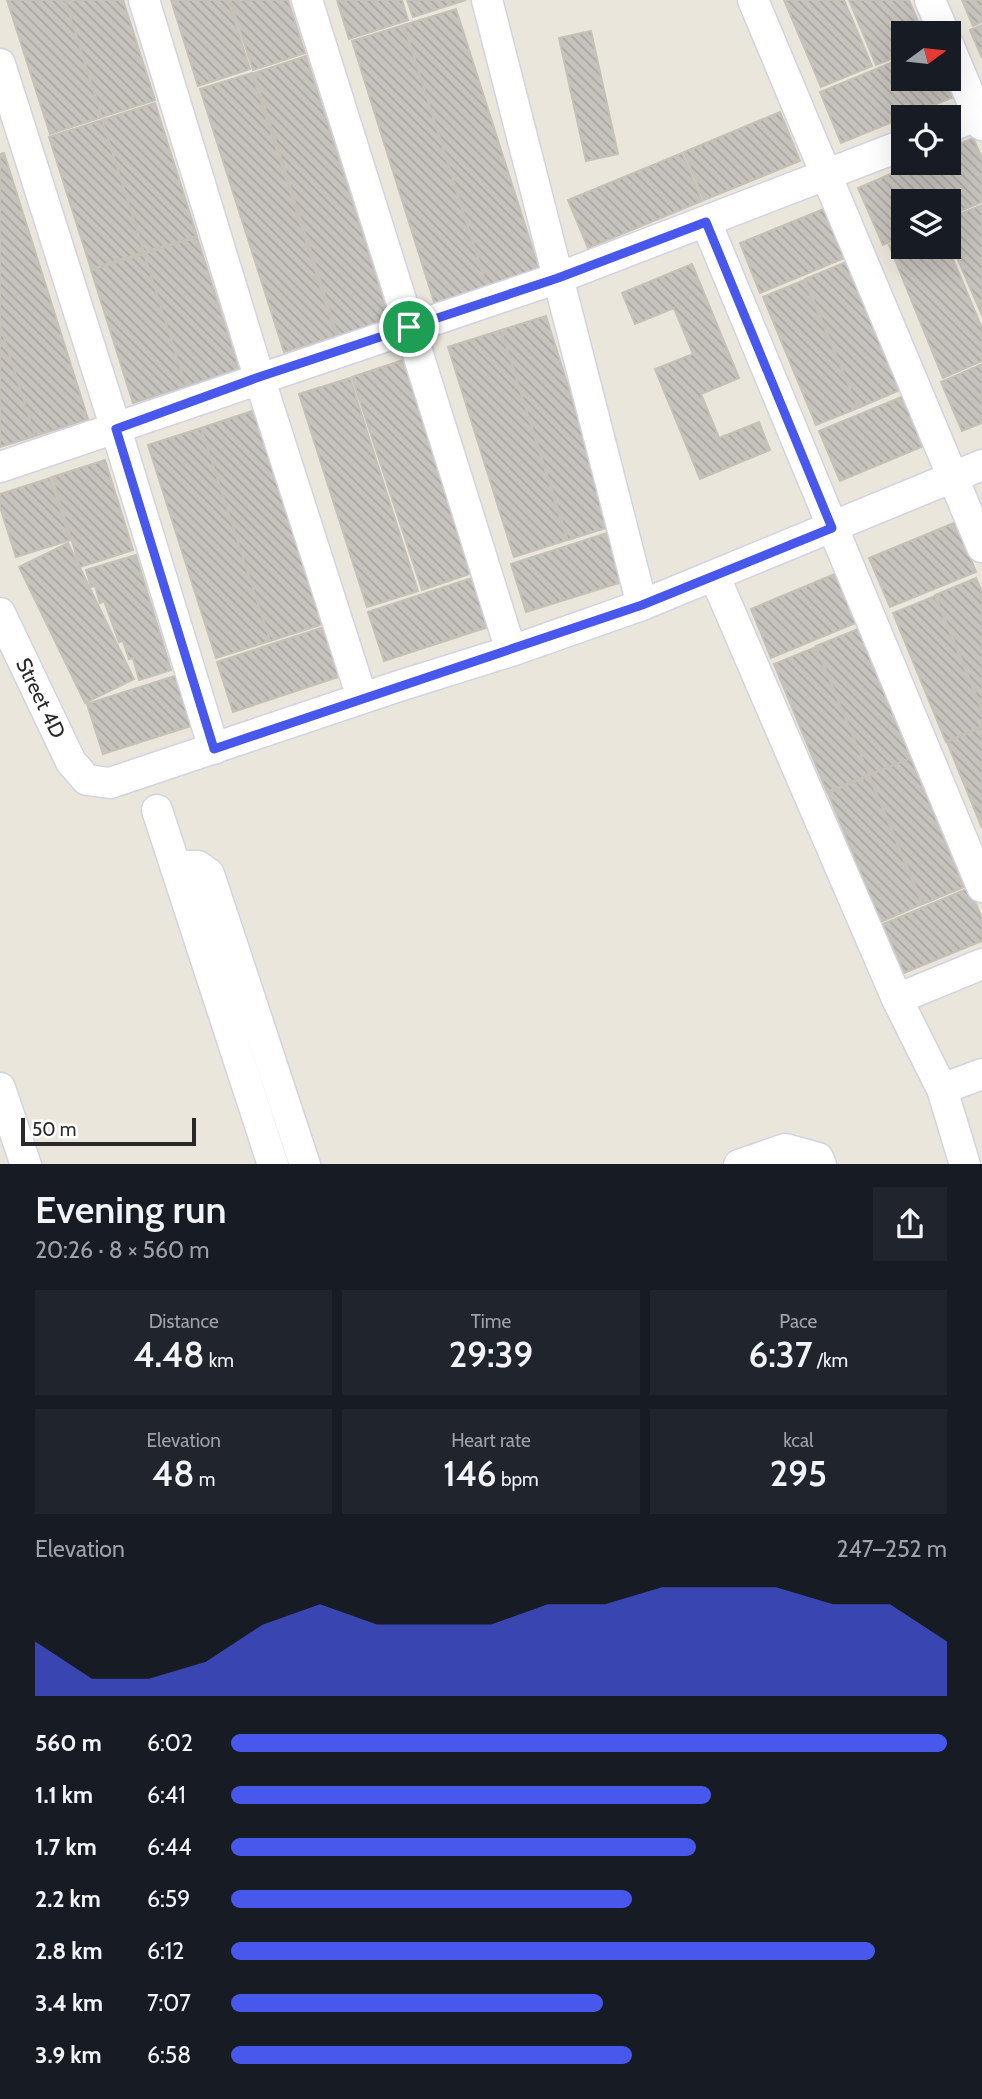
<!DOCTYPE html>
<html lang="en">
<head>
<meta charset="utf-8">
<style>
  body { margin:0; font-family:Cabin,sans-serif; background:#20242c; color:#f1f3f6; height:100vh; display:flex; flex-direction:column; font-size:26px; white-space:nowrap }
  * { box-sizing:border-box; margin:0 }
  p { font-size:23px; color:#9ea1a6 }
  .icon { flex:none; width:38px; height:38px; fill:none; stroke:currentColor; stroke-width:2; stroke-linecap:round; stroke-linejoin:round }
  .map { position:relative; height:1164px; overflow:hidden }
  .drawer { display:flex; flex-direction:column; background:#171b24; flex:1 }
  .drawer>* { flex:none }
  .needle { width:46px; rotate:75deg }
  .tools { position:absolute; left:891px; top:21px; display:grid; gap:14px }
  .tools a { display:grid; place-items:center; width:70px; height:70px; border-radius:0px; background:#171b24; box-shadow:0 7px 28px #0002; font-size:35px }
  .scale { position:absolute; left:21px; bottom:18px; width:175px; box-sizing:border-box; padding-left:7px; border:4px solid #292929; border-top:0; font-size:19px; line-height:24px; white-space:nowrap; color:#292929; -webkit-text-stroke:5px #fff; paint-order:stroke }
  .pin { position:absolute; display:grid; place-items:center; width:60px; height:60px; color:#fff; margin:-30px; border:4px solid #fff; border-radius:50%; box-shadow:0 2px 7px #0007 }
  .round { display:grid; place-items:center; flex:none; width:74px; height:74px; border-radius:0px; background:#20242c }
  .overview { display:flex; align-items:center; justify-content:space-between; height:119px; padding:0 35px }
  h1 { font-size:38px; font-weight:600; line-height:52px }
  .metrics { display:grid; grid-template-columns:repeat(3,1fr); gap:10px; height:119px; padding:7px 35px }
  .metrics div { display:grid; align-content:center; border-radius:0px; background:#20242c; text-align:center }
  .metrics b { font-size:35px; font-weight:600 }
  .metrics small { font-size:19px; font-weight:400 }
  .metrics p { font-size:19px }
  .chart { height:196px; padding:14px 35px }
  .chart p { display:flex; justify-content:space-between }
  .chart svg { width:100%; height:126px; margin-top:7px; fill:#4858ec; opacity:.7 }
  ul { padding:0 35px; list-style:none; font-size:23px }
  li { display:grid; grid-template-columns:112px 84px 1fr; align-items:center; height:52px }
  li i { height:18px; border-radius:9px; background:#4858ec }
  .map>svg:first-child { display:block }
  .building { fill:url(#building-back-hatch); stroke:#c6c1b6; stroke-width:2 }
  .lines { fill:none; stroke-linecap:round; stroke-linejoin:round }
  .minor-casing { stroke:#d2d3e1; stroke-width:33 }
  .minor { stroke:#fff; stroke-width:30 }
  .route-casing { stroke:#fff; stroke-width:14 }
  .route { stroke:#4858ec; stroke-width:9 }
  .labels { text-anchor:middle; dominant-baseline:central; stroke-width:5; stroke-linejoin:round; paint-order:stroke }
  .street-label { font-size:21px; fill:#292929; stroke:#fff }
</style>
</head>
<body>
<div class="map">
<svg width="982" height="1165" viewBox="0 0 982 1165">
  <defs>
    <pattern id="building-back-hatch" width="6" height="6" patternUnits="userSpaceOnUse" patternTransform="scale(1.75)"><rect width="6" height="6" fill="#c6c2bc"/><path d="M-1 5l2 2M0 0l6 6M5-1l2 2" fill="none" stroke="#aaa7a2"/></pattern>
  </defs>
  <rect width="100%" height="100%" fill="#eae6dc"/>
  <path class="building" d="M 7,0 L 65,0 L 102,117 L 50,134 Z
    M 65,0 L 123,0 L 155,100 L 102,117 Z
    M 171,0 L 228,0 L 250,69 L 198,86 Z
    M 230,0 L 288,0 L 305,53 L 253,70 Z
    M 337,0 L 402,0 L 408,20 L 349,39 Z
    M 407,0 L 466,0 L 413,17 Z
    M 784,0 L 844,0 L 872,66 L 821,87 Z
    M 849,0 L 909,0 L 923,33 L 903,33 L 903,54 L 876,65 Z
    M 962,0 L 982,0 L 982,22 L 973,26 Z
    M 456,9 L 540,272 L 488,289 L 404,25 Z
    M 404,25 L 487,288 L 435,305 L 352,41 Z
    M 982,25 L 982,58 L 970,30 Z
    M 591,31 L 618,154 L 586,161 L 559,38 Z
    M 306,56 L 390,320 L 338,336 L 254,73 Z
    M 903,58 L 903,79 L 948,79 L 956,96 L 841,143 L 820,92 Z
    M 252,73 L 336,336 L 284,352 L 200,89 Z
    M 155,103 L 197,236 L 144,252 L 102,120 Z
    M 780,112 L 800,161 L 704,200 L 684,152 Z
    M 102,120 L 144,252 L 91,269 L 49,137 Z
    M 973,138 L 982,158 L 982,202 L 948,216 L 948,201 L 903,201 L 903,236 L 883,245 L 858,188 L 916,163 L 948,163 L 948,149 Z
    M 4,153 L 88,419 L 35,436 L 0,325 L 0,154 Z
    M 682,153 L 702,201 L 588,248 L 568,200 Z
    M 982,205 L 982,315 L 948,237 L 948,219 Z
    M 826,208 L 847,257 L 760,293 L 740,243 Z
    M 197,237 L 239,369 L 186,386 L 144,254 Z
    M 903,239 L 903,247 L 948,247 L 982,328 L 982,361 L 943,378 L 889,245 Z
    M 144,254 L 186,386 L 133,403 L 91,270 Z
    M 846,262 L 900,390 L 858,408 L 805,279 Z
    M 692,264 L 739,378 L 701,394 L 719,438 L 759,422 L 770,450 L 700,479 L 655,369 L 693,354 L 674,308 L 635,324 L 622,293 Z
    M 804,280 L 858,408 L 816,425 L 763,297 Z
    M 546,316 L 612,526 L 568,540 L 501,330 Z
    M 0,325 L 35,436 L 0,447 Z
    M 501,330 L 567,540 L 514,557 L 448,347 Z
    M 403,360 L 472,573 L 422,590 L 352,377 Z
    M 982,364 L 982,423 L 962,431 L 941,382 Z
    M 350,378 L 418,591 L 367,607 L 299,394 Z
    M 906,395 L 926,445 L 840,481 L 819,431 Z
    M 255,410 L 323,624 L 270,641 L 201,428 Z
    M 201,428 L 270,641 L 216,658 L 148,445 Z
    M 105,460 L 133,550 L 80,567 L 52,477 Z
    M 50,478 L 70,540 L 16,557 L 0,507 L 0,494 Z
    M 956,522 L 976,572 L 890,607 L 869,558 Z
    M 607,533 L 622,582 L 526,612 L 511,564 Z
    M 68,543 L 134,679 L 85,703 L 19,567 Z
    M 136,555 L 171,670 L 139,680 L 133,658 L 129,659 L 123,641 L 119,642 L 104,601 L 100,603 L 95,586 L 91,587 L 86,570 Z
    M 837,573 L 858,622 L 771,658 L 751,609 Z
    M 475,577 L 491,626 L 384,661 L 368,612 Z
    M 976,578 L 982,592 L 982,709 L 935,595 Z
    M 935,596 L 982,711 L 982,726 L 946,742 L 893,613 Z
    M 324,627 L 341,676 L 233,712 L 217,662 Z
    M 858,629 L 911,758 L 869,775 L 816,646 Z
    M 816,647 L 869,775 L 827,792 L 774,664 Z
    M 181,674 L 197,724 L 103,754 L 87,704 Z
    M 982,727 L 982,828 L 947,742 Z
    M 911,758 L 964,887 L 923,904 L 869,775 Z
    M 869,776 L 922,904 L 881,922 L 828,793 Z
    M 969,888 L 982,918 L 982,941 L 904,973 L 883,924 Z"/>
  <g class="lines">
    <g class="minor-casing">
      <path id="minor" d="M 144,0 L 259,377 L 362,698
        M 307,0 L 511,651
        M 487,0 L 642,605
        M 753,0 L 982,547
        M 930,0 L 944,33
        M 948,44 L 982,125
        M 0,64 L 116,429 L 214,749
        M 948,127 L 982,114
        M 706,222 L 982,887
        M 0,467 L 558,278 L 903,145
        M 715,577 L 897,999 L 942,1089 L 965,1165
        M 0,613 L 71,762 L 87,780 L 110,783 L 399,686 L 511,651 L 642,605 L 982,465
        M 157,810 L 273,1165
        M 175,866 L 198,866 L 209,874 L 305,1165
        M 897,999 L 982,964
        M 0,1088 L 26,1165
        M 942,1089 L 982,1074
        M 739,1165 L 785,1149 L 818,1158 L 821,1165"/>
    </g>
    <use href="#minor" class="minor"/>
  </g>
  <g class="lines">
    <g class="route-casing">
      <path id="route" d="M 706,222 L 832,528 L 642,605 L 214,749 L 116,429 L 259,377 L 558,278 Z"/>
    </g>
    <use href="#route" class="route"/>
  </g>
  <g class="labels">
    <g class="street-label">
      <text transform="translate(41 698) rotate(64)">Street 4D</text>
    </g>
  </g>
</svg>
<div class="tools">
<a><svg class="needle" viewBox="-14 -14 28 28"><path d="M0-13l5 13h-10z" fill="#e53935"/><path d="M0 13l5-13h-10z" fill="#9ea1a6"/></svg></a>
<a><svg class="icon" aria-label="locate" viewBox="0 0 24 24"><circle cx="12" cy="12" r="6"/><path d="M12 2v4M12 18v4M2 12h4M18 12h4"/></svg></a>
<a><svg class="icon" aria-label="layers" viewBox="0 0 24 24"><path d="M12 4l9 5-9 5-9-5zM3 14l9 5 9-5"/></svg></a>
</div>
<div class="scale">50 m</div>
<div class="pin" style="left:409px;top:327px;background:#1e9e55"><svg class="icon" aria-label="arrive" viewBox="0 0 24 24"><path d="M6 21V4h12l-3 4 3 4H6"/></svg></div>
</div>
<section class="drawer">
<div class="overview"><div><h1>Evening run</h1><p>20:26 · 8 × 560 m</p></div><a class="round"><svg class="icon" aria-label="share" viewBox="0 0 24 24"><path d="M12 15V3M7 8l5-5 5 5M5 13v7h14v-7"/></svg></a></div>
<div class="metrics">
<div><p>Distance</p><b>4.48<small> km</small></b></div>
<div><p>Time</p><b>29:39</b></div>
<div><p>Pace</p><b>6:37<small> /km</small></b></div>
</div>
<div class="metrics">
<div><p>Elevation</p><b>48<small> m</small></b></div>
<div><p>Heart rate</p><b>146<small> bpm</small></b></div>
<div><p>kcal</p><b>295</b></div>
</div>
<div class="chart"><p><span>Elevation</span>247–252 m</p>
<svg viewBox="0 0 160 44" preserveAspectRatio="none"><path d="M0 44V25L10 38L20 38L30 32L40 19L50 12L60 19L70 19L80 19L90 12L100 12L110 6L120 6L130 6L140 12L150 12L160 25V44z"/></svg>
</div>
<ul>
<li><b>560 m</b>6:02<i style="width:100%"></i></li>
<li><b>1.1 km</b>6:41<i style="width:67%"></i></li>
<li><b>1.7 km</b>6:44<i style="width:65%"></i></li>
<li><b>2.2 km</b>6:59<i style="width:56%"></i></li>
<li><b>2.8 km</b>6:12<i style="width:90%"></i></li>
<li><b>3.4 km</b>7:07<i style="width:52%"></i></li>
<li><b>3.9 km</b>6:58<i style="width:56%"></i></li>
</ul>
</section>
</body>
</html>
